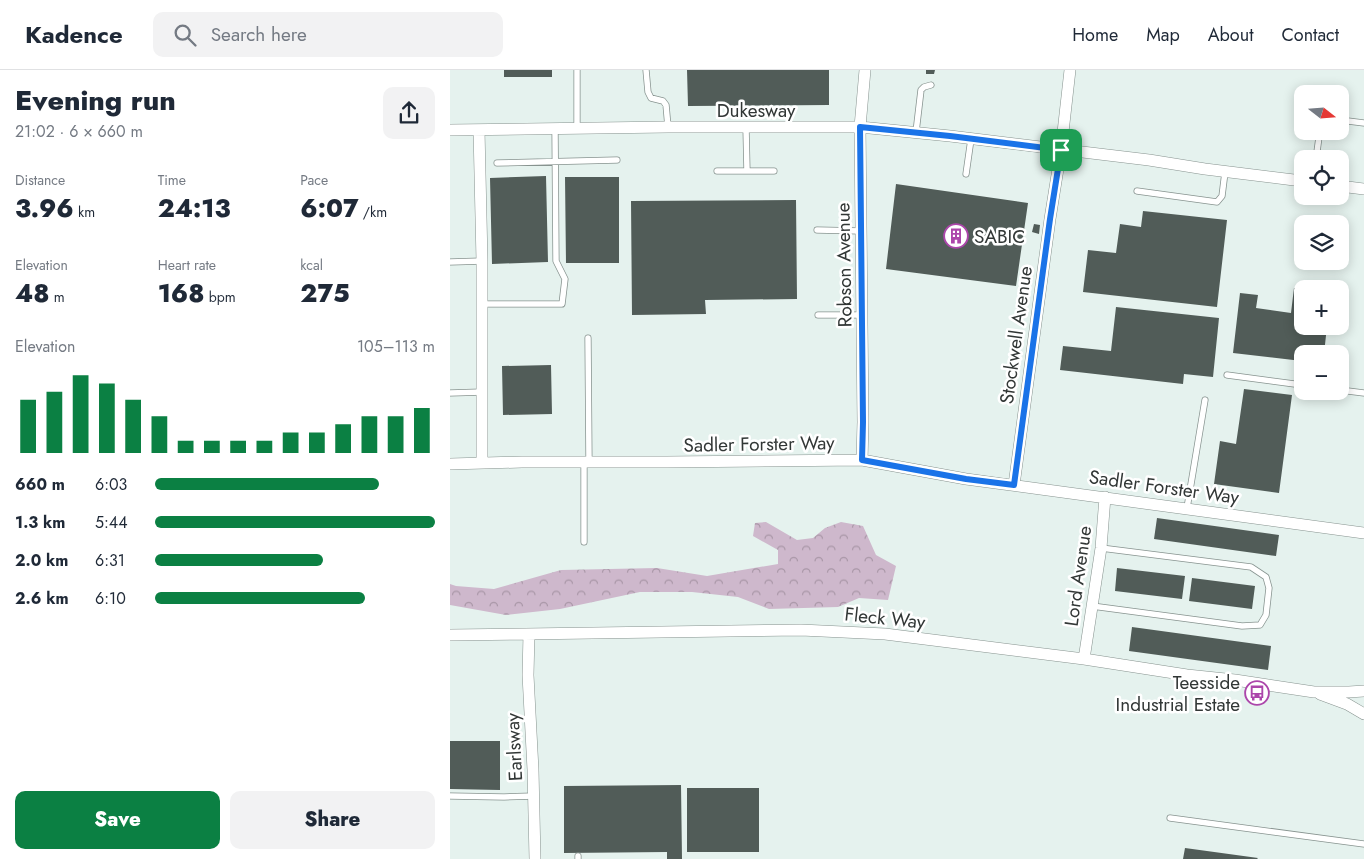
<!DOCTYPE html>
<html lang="en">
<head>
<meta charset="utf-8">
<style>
  body { margin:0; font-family:Jost,sans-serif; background:#f2f2f3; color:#1f2937; height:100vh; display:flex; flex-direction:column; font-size:19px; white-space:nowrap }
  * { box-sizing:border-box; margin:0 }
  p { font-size:16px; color:#747a83 }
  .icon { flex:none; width:28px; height:28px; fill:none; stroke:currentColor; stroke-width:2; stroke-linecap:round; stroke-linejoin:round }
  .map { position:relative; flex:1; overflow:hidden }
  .details { display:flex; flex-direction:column; background:#fff; width:450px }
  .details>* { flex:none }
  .needle { width:32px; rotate:107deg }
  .tools { position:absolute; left:844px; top:15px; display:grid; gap:10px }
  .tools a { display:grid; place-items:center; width:55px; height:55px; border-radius:10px; background:#fff; box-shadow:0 2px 12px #0003; font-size:25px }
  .pin { position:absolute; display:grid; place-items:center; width:42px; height:42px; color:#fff; margin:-21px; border-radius:10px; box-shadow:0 2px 8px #0006 }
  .round { display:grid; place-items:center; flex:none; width:52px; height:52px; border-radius:10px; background:#f2f2f3 }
  .summary { display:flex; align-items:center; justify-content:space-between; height:85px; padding:0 15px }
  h1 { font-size:28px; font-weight:800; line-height:38px }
  .stats { display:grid; grid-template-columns:repeat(3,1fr); gap:8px; height:85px; padding:5px 15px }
  .stats div { display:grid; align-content:center }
  .stats b { font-size:25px; font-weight:800 }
  .stats small { font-size:14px; font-weight:400 }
  .stats p { font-size:14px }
  .chart { height:140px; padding:10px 15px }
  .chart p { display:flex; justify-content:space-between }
  .chart svg { width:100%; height:90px; margin-top:5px; stroke:#0b8043; stroke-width:6 }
  .action { display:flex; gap:10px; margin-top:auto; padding:10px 15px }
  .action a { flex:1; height:58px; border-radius:10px; background:#0b8043; color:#fff; font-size:20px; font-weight:800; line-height:58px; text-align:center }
  .action a+a { background:#f2f2f3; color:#1f2937 }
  ul { padding:0 15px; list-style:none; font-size:16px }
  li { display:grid; grid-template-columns:80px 60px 1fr; align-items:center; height:38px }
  li i { height:12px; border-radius:6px; background:#0b8043 }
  header { display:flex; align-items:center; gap:30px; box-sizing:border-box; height:70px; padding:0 25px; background:#fff; border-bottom:1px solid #e0e1e3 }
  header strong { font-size:24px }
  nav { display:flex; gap:28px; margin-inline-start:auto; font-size:18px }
  .search { width:350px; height:45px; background:#f2f2f3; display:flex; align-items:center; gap:12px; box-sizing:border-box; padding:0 18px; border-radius:10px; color:#747a83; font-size:19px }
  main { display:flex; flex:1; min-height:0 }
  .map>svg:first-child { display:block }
  .forest { fill:url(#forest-crowns) }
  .building { fill:#515c58 }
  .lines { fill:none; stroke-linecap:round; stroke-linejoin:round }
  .lane-casing { stroke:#87938f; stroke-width:7 }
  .street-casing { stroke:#87938f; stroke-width:12 }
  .lane { stroke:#fff; stroke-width:5.5 }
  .street { stroke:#fff; stroke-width:11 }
  .route-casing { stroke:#fff; stroke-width:10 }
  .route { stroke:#1a73e8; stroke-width:6 }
  .labels { text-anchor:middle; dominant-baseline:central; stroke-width:5; stroke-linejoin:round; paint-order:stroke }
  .street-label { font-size:19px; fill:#323736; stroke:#fff }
  .poi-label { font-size:19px; fill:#323736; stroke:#fff; text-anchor:start }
</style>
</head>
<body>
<header>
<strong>Kadence</strong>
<div class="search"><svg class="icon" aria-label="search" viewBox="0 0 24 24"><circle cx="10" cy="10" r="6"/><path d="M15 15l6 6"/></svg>Search here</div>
<nav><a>Home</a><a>Map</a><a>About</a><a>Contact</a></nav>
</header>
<main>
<section class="details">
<div class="summary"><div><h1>Evening run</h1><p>21:02 · 6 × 660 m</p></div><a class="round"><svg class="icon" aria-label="share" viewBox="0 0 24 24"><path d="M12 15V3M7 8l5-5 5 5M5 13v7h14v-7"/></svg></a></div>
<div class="stats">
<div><p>Distance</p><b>3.96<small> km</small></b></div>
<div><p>Time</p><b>24:13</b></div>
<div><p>Pace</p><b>6:07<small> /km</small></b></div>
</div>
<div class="stats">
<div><p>Elevation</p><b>48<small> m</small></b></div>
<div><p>Heart rate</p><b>168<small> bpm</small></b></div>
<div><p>kcal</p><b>275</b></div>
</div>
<div class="chart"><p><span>Elevation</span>105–113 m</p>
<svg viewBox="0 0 160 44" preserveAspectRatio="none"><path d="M5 44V18M15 44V14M25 44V6M35 44V10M45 44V18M55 44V26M65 44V38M75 44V38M85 44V38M95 44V38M105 44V34M115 44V34M125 44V30M135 44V26M145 44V26M155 44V22"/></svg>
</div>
<ul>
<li><b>660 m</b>6:03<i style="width:80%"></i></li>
<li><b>1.3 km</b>5:44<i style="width:100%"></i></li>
<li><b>2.0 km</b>6:31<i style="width:60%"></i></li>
<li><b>2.6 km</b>6:10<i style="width:75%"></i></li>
</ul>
<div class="action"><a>Save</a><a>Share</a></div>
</section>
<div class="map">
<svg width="914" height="789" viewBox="0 0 914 789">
  <defs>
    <pattern id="forest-crowns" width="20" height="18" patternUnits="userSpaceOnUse" patternTransform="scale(1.25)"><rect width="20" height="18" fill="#ceb8cc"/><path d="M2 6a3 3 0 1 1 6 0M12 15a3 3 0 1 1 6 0" fill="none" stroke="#a896a6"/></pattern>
  </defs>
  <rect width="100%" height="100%" fill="#e5f2ee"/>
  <path class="forest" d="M 316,452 L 347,470 L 363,468 L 375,458 L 391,452 L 413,456 L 426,485 L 446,496 L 438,530 L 409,528 L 388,537 L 319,539 L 288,527 L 242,522 L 190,522 L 110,539 L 56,545 L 0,535 L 0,514 L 6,516 L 44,519 L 111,500 L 207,498 L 257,506 L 328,494 L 328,480 L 303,466 L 305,453 Z"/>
  <path class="building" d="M 54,0 L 102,0 L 102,7 L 54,7 Z
    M 237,0 L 379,0 L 379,35 L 238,36 Z
    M 476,0 L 485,0 L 484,4 L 476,4 Z
    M 96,106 L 98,192 L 42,194 L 40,108 Z
    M 115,107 L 169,107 L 169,193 L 116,193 Z
    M 446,114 L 578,133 L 566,216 L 436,199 Z
    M 346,130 L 347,229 L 255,230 L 256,244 L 182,245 L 181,131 Z
    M 693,141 L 777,150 L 767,237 L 633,222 L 638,180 L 666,183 L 670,154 L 691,157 Z
    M 584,154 L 590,155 L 589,164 L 582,162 Z
    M 844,218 L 852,219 L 852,256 L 877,256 L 874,284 L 852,284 L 852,291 L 783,283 L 790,223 L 808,225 L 806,238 L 841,243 Z
    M 666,237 L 769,248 L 763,307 L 734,304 L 733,314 L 610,300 L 613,276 L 661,281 Z
    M 101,295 L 102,344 L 53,345 L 52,296 Z
    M 794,319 L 842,325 L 829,423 L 764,414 L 770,371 L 786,374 Z
    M 707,448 L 829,465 L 826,486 L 704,469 Z
    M 667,498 L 735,506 L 732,529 L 665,521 Z
    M 742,508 L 805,516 L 802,539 L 739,531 Z
    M 682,557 L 821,576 L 818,600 L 679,581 Z
    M 0,671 L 50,671 L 50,720 L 0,719 Z
    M 231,715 L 232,789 L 217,789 L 217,782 L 114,783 L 114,716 Z
    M 237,718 L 309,718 L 309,782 L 237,782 Z
    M 735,778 L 808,788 L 807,789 L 733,789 Z"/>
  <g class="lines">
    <g class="lane-casing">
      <path id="lane" d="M 127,0 L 127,59
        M 196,0 L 198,22 L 201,28 L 213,31 L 216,35 L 218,57
        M 890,50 L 914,53
        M 466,62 L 471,20 L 474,17 L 481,15
        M 866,89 L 869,67 L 872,61
        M 47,93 L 167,90
        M 267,101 L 297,101 L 296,58
        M 297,101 L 324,101
        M 516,104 L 521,69
        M 687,121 L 767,132 L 772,126 L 775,102
        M 367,160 L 411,161
        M 0,192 L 32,191
        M 32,234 L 112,234 L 115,209 L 106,191 L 105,59
        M 368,245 L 412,245
        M 138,268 L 139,392
        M 777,305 L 852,315
        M 890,320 L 914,323
        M 0,323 L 32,322
        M 737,438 L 755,330
        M 134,472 L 134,392
        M 642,536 L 792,556 L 810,555 L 816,545 L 819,518 L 816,507 L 801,497 L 651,478
        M 0,726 L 54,727 L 84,726
        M 720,748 L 914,774
        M 128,786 L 128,789"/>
    </g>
    <g class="street-casing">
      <path id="street" d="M 0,60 L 218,57 L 410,57 L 500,66 L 699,90 L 755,99 L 852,111
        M 29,60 L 32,191 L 32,393
        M 890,116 L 914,119
        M 412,390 L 413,352 L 410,57 L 415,0
        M 0,394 L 72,392 L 217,392 L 412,390 L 516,409 L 914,463
        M 564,415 L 600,149 L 611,80 L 620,0
        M 79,564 L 78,605 L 83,700 L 85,789
        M 0,565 L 351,560 L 435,564 L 634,589 L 737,605 L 785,610 L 864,622 L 899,622 L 914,621
        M 634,589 L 651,478 L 655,427
        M 870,624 L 897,634 L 914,644"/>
    </g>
    <use href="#lane" class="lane"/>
    <use href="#street" class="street"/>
  </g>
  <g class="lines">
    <g class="route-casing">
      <path id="route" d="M 410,57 L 500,66 L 611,80 L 600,149 L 564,415 L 516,409 L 412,390 L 413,352 Z"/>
    </g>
    <use href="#route" class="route"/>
  </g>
  <defs>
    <g id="building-ring" transform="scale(1.25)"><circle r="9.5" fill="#fff" stroke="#ac46ab" stroke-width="1.5"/><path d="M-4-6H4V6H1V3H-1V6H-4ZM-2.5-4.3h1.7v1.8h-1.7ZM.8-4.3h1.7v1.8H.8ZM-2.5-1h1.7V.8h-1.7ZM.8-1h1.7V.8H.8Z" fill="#ac46ab"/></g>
    <g id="bus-ring" transform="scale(1.25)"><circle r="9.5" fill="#fff" stroke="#ac46ab" stroke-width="1.5"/><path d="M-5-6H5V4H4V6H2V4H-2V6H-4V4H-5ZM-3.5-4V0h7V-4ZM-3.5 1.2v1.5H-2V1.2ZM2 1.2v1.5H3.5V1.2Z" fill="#ac46ab"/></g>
  </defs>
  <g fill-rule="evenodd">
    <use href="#building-ring" x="506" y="166"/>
    <use href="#bus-ring" x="807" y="623"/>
  </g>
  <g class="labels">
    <g class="street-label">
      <text x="306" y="40">Dukesway</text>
      <text transform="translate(394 195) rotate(-91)">Robson Avenue</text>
      <text transform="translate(566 265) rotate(-82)">Stockwell Avenue</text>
      <text transform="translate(309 374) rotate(-1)">Sadler Forster Way</text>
      <text transform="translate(714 417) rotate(8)">Sadler Forster Way</text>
      <text transform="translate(628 506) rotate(-82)">Lord Avenue</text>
      <text transform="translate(435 548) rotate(6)">Fleck Way</text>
      <text transform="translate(64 677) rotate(-93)">Earlsway</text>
    </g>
    <g class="poi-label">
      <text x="524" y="166">SABIC</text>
      <text x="790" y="612" text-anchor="end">Teesside<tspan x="790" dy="22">Industrial Estate</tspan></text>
    </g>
  </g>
</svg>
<div class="tools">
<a><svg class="needle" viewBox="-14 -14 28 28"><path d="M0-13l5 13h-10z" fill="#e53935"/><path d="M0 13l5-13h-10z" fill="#747a83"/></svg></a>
<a><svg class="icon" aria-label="locate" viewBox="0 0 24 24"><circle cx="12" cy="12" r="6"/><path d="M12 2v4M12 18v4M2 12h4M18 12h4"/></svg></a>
<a><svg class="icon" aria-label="layers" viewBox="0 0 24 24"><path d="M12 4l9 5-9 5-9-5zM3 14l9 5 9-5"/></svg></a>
<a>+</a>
<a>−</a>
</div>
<div class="pin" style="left:611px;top:80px;background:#1e9e55"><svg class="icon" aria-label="arrive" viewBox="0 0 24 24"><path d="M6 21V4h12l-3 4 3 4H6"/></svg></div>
</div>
</main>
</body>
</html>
